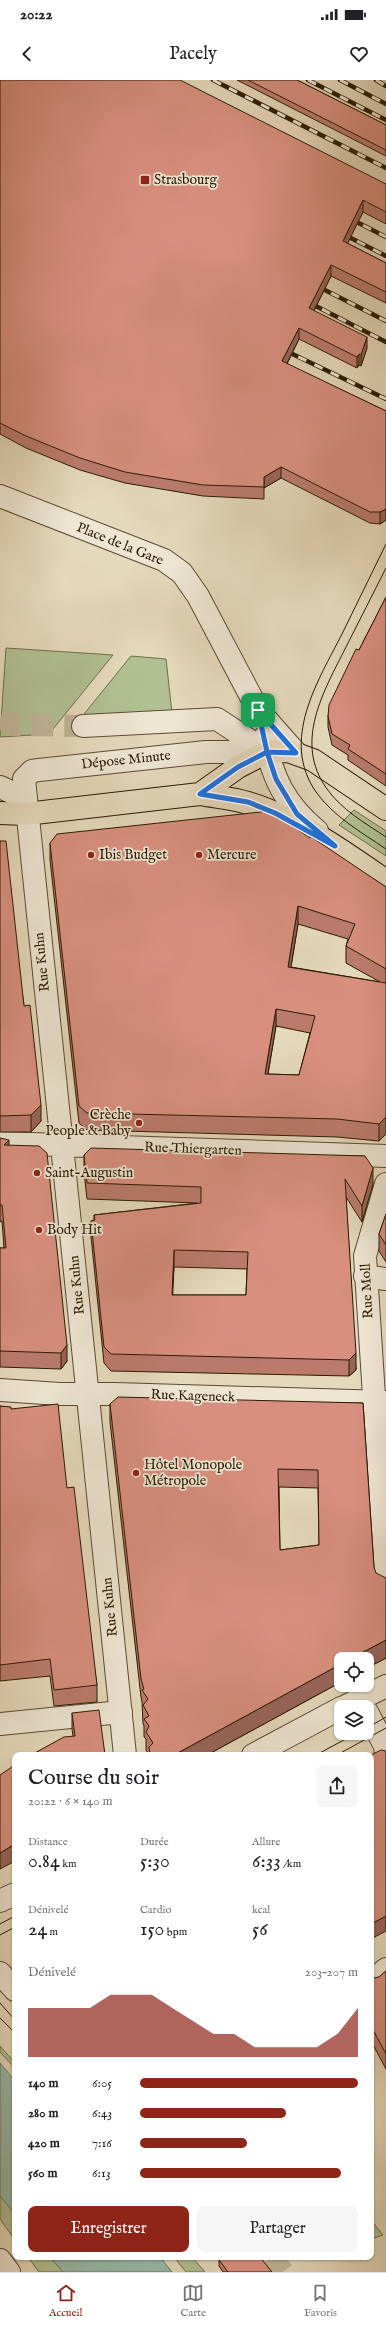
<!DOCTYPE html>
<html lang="fr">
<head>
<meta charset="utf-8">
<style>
  body { margin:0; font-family:"IM FELL English",serif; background:#f6f6f6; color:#202124; height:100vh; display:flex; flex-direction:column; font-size:15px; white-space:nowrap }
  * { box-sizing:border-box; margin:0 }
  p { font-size:13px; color:#757577 }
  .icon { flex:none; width:22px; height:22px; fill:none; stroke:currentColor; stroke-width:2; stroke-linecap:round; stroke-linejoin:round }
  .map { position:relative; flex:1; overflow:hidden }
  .panel { position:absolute; left:12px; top:1672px; width:362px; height:508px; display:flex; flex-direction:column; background:#fff; border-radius:8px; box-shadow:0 1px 3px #0004 }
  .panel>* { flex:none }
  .controls { position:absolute; left:334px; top:1572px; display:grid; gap:8px }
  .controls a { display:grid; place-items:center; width:40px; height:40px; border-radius:8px; background:#fff; box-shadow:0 1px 3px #0004; font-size:20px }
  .pin { position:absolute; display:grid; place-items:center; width:34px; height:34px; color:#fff; margin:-17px; border-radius:8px; box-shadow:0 2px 6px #0006 }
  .round { display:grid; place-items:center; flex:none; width:42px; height:42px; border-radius:8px; background:#f6f6f6 }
  .summary { display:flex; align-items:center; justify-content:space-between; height:68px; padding:0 16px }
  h1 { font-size:22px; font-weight:600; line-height:30px }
  .metrics { display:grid; grid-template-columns:repeat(3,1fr); gap:6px; height:68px; padding:4px 16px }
  .metrics div { display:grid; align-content:center }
  .metrics b { font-size:20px; font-weight:600 }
  .metrics small { font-size:11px; font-weight:400 }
  .metrics p { font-size:11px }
  .chart { height:112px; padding:8px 16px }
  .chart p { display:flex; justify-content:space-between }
  .chart svg { width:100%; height:72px; margin-top:4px; fill:#8f2418; opacity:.7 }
  .action { display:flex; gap:8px; margin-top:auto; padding:8px 16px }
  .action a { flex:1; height:46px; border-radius:8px; background:#8f2418; color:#fff; font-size:16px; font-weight:600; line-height:46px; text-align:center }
  .action a+a { background:#f6f6f6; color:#202124 }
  ul { padding:0 16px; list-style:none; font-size:13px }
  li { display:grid; grid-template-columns:64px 48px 1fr; align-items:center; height:30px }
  li i { height:10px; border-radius:5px; background:#8f2418 }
  .status { display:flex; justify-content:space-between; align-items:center; height:28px; padding:0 20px; background:#fff; direction:ltr }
  .status svg { height:11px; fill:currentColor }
  header { display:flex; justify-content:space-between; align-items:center; height:52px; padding:0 16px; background:#fff; font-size:18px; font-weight:600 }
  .menu { display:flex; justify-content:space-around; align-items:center; height:56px; border-top:1px solid #e0e0e0; background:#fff; font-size:11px; color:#757577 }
  .menu a { display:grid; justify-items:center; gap:2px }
  .menu .on { color:#8f2418 }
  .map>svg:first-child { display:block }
  .green { fill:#b1c093; stroke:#6e6d4b }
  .water { fill:#97bbab; stroke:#6c7b68 }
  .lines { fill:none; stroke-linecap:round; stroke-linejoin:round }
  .minor-tunnel { stroke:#c0b397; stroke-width:22; stroke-dasharray:22 11; stroke-linecap:butt }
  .minor-casing { stroke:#5a4a31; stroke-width:24 }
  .major-casing { stroke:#2b1a03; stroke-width:24 }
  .minor { stroke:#eee6d3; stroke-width:22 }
  .major { stroke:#e5d9bc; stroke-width:22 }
  .tram { stroke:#2b1a03; stroke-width:1 }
  .rail-casing { stroke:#2b1a03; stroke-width:4.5 }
  .rail { stroke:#eee6d3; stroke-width:3; stroke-dasharray:9; stroke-linecap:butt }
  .wall { fill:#ba7b6d; stroke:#2b1a03; fill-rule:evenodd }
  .shaded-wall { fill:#976459; stroke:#2b1a03 }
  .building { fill:#d88f7f; stroke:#2b1a03; fill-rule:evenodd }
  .route-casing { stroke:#fff; stroke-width:8 }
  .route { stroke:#1a73e8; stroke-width:5 }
  .poi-dot { fill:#8f2418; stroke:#eee6d3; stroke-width:1.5 }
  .labels { text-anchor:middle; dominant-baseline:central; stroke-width:3.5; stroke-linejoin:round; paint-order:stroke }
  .poi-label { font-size:14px; fill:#2b1a03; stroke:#eee6d3; text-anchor:start }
  .street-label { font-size:14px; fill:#2b1a03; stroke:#eee6d3 }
</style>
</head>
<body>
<div class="status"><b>20:22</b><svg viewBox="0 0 49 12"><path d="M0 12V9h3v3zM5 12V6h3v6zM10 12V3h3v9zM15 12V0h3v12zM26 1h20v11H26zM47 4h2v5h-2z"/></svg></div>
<header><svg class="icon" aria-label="back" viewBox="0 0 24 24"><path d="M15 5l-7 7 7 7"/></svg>Pacely<svg class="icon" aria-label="heart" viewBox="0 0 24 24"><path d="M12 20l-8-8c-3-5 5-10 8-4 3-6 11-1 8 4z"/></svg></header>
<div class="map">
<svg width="386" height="2192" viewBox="0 0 386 2192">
  <rect width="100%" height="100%" fill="#e5d9bc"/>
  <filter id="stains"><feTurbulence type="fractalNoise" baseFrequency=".005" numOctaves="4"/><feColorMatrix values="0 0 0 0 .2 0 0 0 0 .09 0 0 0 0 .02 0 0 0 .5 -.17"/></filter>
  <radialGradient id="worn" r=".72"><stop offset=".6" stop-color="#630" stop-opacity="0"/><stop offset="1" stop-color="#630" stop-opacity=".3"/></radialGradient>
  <path class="green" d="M 6,568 L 113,575 L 49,654 L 0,657 Z
    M 131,576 L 166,579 L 172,633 L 80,639 Z
    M 354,730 L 386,751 L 386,776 L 339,745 Z
    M 0,1966 L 15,1983 L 15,1988 L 0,1972 Z
    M 0,2116 L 15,2134 L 15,2160 L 0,2139 Z
    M 371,2140 L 383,2155 L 371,2159 Z
    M 28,2177 L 50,2177 L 63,2192 L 39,2192 Z
    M 174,2177 L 192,2177 L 205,2192 L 186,2192 Z"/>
  <path class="water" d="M 0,1983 L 15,2001 L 15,2134 L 0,2116 Z
    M 50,2177 L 160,2177 L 172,2192 L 63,2192 Z"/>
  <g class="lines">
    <path class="minor-tunnel" d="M 0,638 L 14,645 L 83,646
      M 272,2177 L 283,2192"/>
    <g class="minor-casing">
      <path id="minor" d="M 0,416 L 164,480 L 182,493 L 198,516 L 258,630 L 296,673
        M 83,646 L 217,639 L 267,672
        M 264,658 C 273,699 285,724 317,751
        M 0,707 L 26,719
        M 0,1063 L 386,1076
        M 386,1104 L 365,1176 L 386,1504
        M 365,1196 L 386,1199
        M 0,1310 L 60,1314 L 115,1314 L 386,1322
        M 344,1627 L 386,1606
        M 367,1632 L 385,1666 L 386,1674
        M 0,1644 L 121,1632
        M 125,1675 L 24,699 L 32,691 L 39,690 L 206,672 L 267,672
        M 253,1675 L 341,1628
        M 0,1821 L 15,1814
        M 0,1893 L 15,1910
        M 371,1902 L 386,1889
        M 0,2180 L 9,2192"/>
    </g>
    <g class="major-casing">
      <path id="major" d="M 200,714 C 216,717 233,718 248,723 C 295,737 346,773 386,801
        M 0,733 L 26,734 L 200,714 L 238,687 L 267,672 L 288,671 L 313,680 L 386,729"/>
    </g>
    <use href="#minor" class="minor"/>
    <use href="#major" class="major"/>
    <path class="tram" d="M 386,464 C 371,494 357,524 342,554 C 318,601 280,660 316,712 C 334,737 361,752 386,769
      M 386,488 C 373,514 359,541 346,567 C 324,611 293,662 327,709 C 342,730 365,743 386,757
      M 367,1648 L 386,1637
      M 316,1675 L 357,1653
      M 337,1675 L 386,1648
      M 0,1844 L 15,1836
      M 0,1855 L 15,1847
      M 0,1923 L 15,1940
      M 0,1938 L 15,1953"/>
    <g class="rail-casing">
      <path id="rail" d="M 213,0 L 386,88
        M 308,0 L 386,40
        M 340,0 L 386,24
        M 376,0 L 386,6
        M 347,137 L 386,157
        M 341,153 L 386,176
        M 315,205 L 386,241
        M 306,221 L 386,262
        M 282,269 L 386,319"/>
    </g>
    <use href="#rail" class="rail"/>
  </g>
  <path class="wall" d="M 0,0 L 386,104 L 386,144 L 363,132 L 347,163 L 386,183 L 386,223 L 331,196 L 314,231 L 367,268 L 361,286 L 359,285 L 357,288 L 299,259 L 287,284 L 386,331 L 386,440 L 380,444 L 370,443 L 281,398 L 264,408 L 264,419 L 203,416 L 125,403 L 80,390 L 26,368 L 0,354 Z
    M 237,0 L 297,0 L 386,45 L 386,76 Z
    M 386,517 L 386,706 L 348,680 L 348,675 L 332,665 L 328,647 L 328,636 L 359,570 Z
    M 310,758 L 386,807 L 386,1054 L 379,1061 L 337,1057 L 87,1050 L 79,1043 L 50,780 L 50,763 ZM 298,844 L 348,859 L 346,866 L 346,883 L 380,902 L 291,887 ZM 276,946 L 310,953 L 299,995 L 268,994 Z
    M 0,761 L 41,1041 L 31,1052 L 0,1052 Z
    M 0,1058 L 9,1065 L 67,1281 L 61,1289 L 0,1287 L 0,1168 L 4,1168 L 2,1141 L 0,1142 Z
    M 84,1075 L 365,1076 L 373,1104 L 362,1142 L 346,1117 L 356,1290 L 349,1296 L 111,1291 L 104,1283 L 91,1157 L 91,1141 L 94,1140 L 94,1135 L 197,1123 L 87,1119 L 84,1092 ZM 174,1187 L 247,1189 L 246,1215 L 172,1215 Z
    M 386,1134 L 386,1182 L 379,1171 L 379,1154 Z
    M 363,1323 L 374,1487 L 386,1578 L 367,1588 L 367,1579 L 341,1579 L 341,1602 L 207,1675 L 149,1675 L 146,1670 L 146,1659 L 144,1657 L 144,1646 L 143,1643 L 142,1622 L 141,1617 L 110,1342 L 110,1324 ZM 279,1407 L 318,1408 L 319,1465 L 280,1470 Z
    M 0,1326 L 11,1329 L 67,1408 L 97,1605 L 97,1622 L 54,1626 L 50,1596 L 0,1601 Z
    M 72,1633 L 105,1675 L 73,1656 L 72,1649 Z
    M 386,1891 L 386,1989 L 371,1961 L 371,1899 L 379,1897 Z
    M 219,2180 L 272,2192 L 223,2192 L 219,2186 Z"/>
  <path class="shaded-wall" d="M 363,120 L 363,132 L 343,173 L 343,161 Z
    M 331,185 L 331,196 L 309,240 L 309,228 Z
    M 299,248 L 299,259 L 282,293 L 282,281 Z
    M 367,257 L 367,268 L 361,286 L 361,275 Z
    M 359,274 L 359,285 L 357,288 L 357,277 Z
    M 281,387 L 281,398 L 264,408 L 264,397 Z
    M 386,429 L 386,440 L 380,444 L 380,432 Z
    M 298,826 L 298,844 L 288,904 L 288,887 Z
    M 276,929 L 276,946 L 265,1011 L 265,994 Z
    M 41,1025 L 41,1041 L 31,1052 L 31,1035 Z
    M 386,1037 L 386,1054 L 379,1061 L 379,1044 Z
    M 9,1060 L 9,1076 L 4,1065 Z
    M 373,1088 L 373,1104 L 362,1142 L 362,1126 Z
    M 174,1170 L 174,1187 L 172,1231 L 172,1215 Z
    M 67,1265 L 67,1281 L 61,1289 L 61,1273 Z
    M 356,1273 L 356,1290 L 349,1296 L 349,1280 Z
    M 386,1560 L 386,1578 L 367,1588 L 367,1579 L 350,1579 Z
    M 341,1584 L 341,1602 L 207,1675 L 174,1675 Z
    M 15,1764 L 15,1781 L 0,1789 L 0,1773 Z
    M 386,1836 L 386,1851 L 371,1859 L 371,1844 Z"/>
  <path class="building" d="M 0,0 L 180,0 L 386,104 L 386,132 L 363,120 L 343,161 L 386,183 L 386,212 L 331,185 L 309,228 L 367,257 L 361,275 L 359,274 L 357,277 L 299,248 L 282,281 L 386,331 L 386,429 L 380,432 L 370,432 L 281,387 L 264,397 L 264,407 L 203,405 L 125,392 L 80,378 L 26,356 L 0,343 Z
    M 248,0 L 297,0 L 386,45 L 386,70 Z
    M 386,517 L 386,694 L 348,669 L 350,665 L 332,654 L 328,636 L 329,625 L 356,569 L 359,570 Z
    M 270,731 L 310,758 L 310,756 L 386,807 L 386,889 L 346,866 L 355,844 L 298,826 L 288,887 L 386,903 L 386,1037 L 379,1044 L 337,1039 L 87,1033 L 79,1026 L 50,763 L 57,754 ZM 276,929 L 315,936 L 299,995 L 265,994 Z
    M 0,761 L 6,761 L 24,926 L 30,925 L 41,1025 L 31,1035 L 0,1036 Z
    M 0,1058 L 9,1060 L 4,1065 L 39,1066 L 47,1073 L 67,1265 L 61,1273 L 0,1271 L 0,1168 L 6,1168 L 2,1125 L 0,1125 Z
    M 91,1068 L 365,1076 L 373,1088 L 362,1126 L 345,1099 L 356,1273 L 349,1280 L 111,1274 L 104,1267 L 91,1141 L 95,1140 L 94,1135 L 201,1123 L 201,1107 L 87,1103 L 84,1075 ZM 174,1170 L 248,1172 L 246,1215 L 172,1215 Z
    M 386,1134 L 386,1165 L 379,1154 Z
    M 118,1317 L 363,1323 L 374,1487 L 376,1493 L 386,1498 L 386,1560 L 350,1579 L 341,1579 L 341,1584 L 174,1675 L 150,1675 L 149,1667 L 153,1663 L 146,1652 L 149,1646 L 144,1639 L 149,1636 L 143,1625 L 148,1619 L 142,1610 L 144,1609 L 141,1599 L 110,1324 ZM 278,1389 L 318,1390 L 319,1465 L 280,1470 Z
    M 58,1324 L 67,1408 L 74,1407 L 97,1605 L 54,1610 L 50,1579 L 0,1585 L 0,1326 L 11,1327 L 11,1329 Z
    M 99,1630 L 105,1675 L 31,1675 L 64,1657 L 75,1656 L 72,1633 Z
    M 381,1670 L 386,1671 L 386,1836 L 371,1844 L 371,1675 Z
    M 15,1685 L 15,1764 L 0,1773 L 0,1695 Z
    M 386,1891 L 386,1974 L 371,1946 L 371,1899 L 379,1897 Z
    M 223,2177 L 260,2177 L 272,2192 L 228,2192 L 219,2180 Z"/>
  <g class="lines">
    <g class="route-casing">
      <path id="route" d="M 258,630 L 267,672 L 238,687 L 200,714 L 248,722 L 275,733 L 335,766 L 297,734 L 276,699 L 267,672 L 296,673 L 258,630"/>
    </g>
    <use href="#route" class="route"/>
  </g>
  <g class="poi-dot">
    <rect x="140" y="95" width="10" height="10" rx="2"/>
    <circle cx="91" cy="775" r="4"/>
    <circle cx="199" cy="775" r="4"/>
    <circle cx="139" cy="1043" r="4"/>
    <circle cx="37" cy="1093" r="4"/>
    <circle cx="39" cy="1150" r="4"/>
    <circle cx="136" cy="1393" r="4"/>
  </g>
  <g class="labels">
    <g class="poi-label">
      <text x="154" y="100">Strasbourg</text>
      <text x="99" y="775">Ibis Budget</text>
      <text x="207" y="775">Mercure</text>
      <text x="131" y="1035" text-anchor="end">Crèche<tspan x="131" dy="16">People &amp; Baby</tspan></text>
      <text x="45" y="1093">Saint-Augustin</text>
      <text x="47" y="1150">Body Hit</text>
      <text x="144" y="1385">Hôtel Monopole<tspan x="144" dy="16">Métropole</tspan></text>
    </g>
    <g class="street-label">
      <text transform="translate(120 464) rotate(22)">Place de la Gare</text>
      <text transform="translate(126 680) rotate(-6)">Dépose Minute</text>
      <text transform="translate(42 882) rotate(-96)">Rue Kuhn</text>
      <text transform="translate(193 1069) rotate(2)">Rue Thiergarten</text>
      <text transform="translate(77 1205) rotate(-96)">Rue Kuhn</text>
      <text transform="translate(367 1211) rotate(-93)">Rue Moll</text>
      <text transform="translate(193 1316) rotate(2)">Rue Kageneck</text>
      <text transform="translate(110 1527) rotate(-96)">Rue Kuhn</text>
    </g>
  </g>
  <rect width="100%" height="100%" filter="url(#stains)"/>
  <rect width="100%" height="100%" fill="url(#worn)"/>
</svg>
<div class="controls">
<a><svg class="icon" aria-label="locate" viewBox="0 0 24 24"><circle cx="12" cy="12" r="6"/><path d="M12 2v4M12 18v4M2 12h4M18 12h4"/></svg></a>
<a><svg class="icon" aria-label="layers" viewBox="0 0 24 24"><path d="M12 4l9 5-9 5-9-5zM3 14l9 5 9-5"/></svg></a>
</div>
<div class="pin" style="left:258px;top:630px;background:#1e9e55"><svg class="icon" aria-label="arrive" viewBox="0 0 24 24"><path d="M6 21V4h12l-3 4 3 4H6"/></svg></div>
<section class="panel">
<div class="summary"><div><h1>Course du soir</h1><p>20:22 · 6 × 140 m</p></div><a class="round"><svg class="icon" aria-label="share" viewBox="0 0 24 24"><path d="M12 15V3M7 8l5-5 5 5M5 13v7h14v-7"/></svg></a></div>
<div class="metrics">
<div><p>Distance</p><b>0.84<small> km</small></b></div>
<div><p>Durée</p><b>5:30</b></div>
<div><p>Allure</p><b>6:33<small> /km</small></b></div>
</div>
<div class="metrics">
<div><p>Dénivelé</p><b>24<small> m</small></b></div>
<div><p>Cardio</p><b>150<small> bpm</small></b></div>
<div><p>kcal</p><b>56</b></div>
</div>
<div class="chart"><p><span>Dénivelé</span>203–207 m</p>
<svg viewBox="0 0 160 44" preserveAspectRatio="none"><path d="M0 44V14L10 14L20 14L30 14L40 6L50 6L60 6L70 14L80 22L90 30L100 30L110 38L120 38L130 38L140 38L150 30L160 14V44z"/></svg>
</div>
<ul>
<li><b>140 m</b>6:05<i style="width:100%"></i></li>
<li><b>280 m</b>6:43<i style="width:67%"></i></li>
<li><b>420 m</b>7:16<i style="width:49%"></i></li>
<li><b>560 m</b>6:13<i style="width:92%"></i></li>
</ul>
<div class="action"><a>Enregistrer</a><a>Partager</a></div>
</section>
</div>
<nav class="menu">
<a class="on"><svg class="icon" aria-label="home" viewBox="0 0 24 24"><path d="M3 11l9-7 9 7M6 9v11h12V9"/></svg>Accueil</a>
<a><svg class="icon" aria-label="map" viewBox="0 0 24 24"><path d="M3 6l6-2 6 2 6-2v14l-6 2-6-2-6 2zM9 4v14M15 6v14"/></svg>Carte</a>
<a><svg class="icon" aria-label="saved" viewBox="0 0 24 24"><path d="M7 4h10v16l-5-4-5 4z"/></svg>Favoris</a>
</nav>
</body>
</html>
